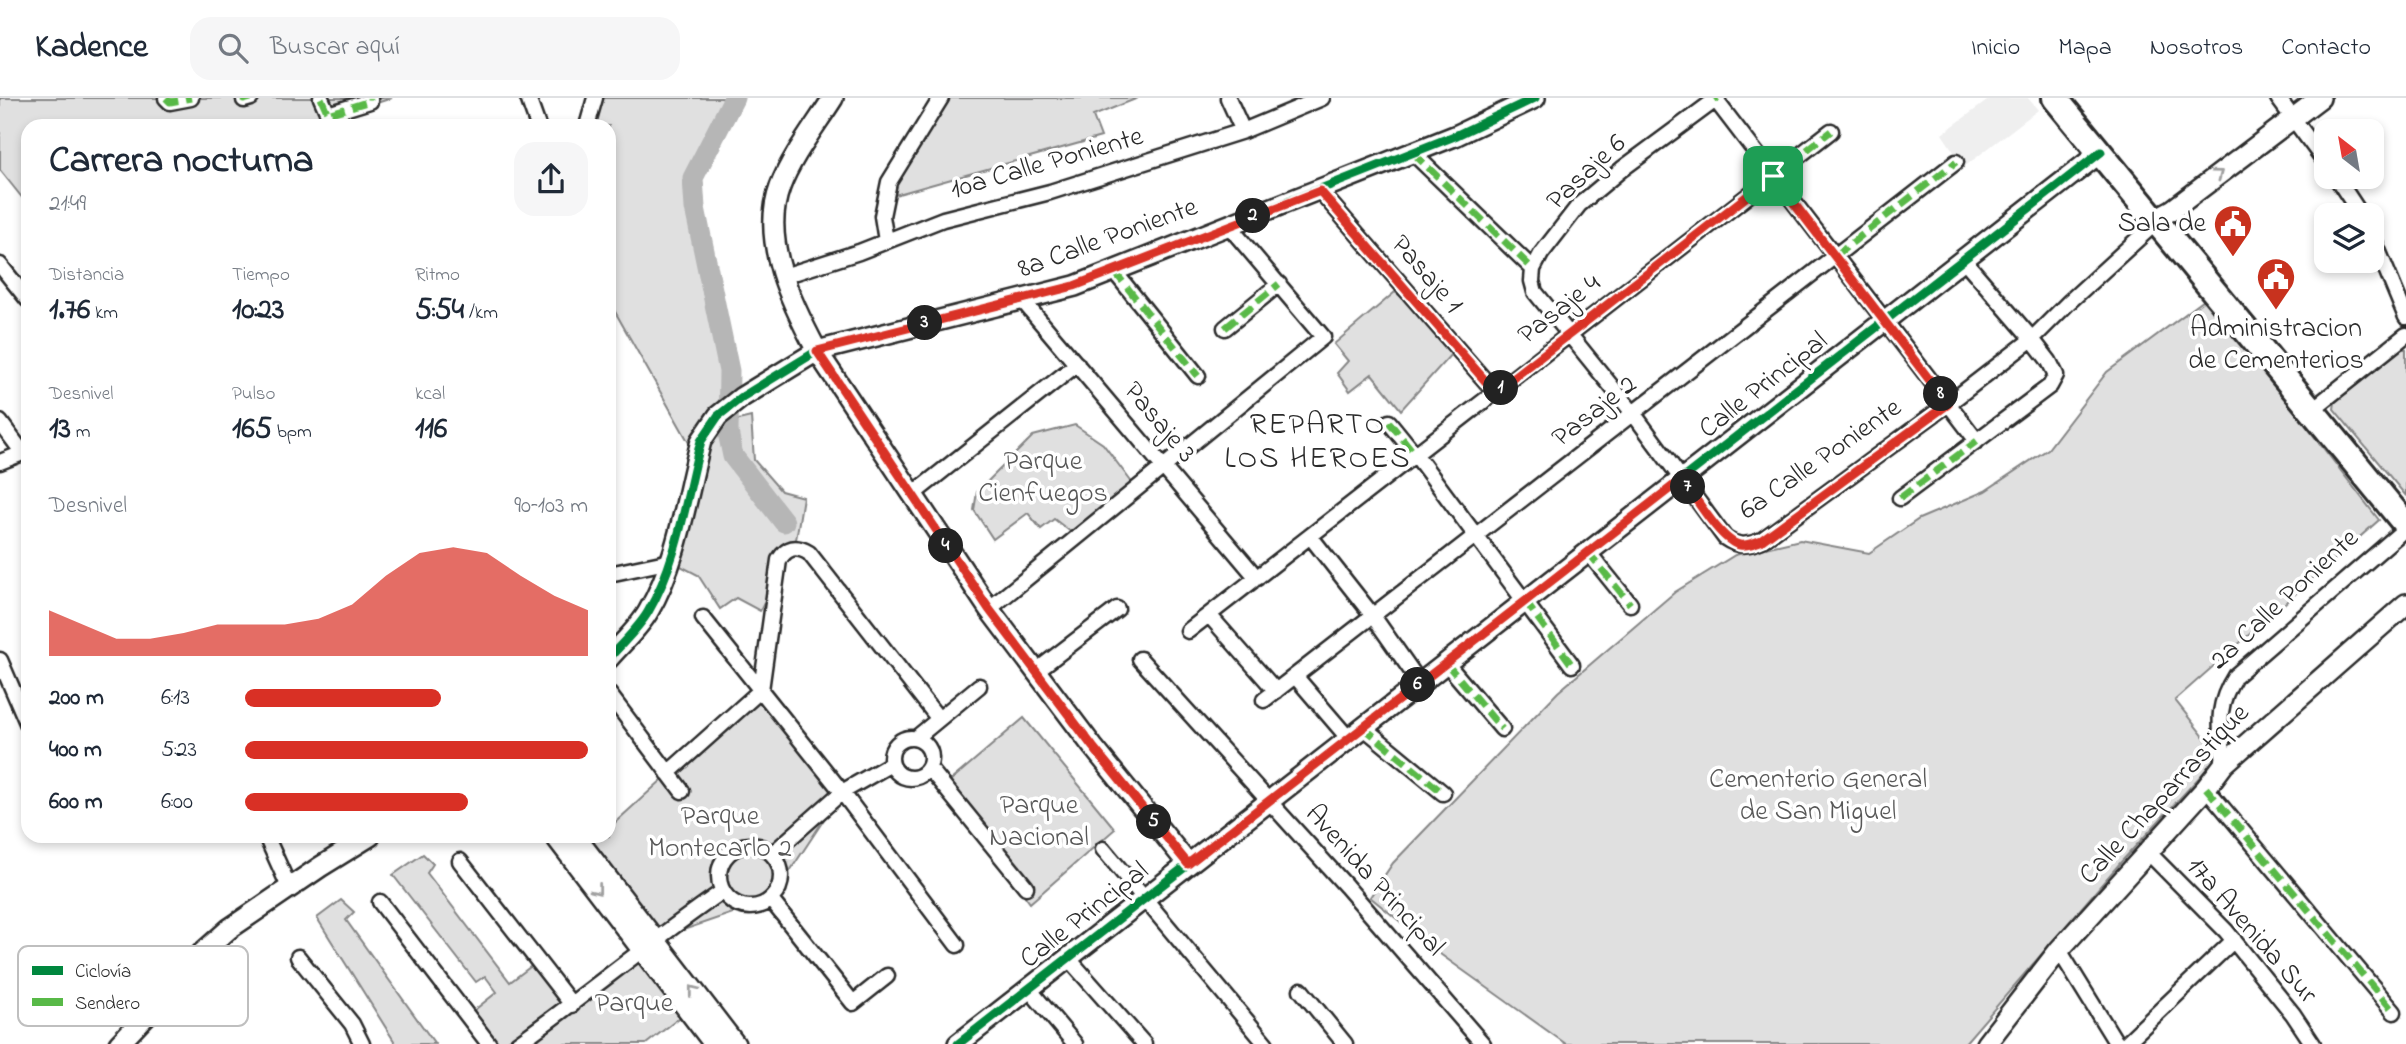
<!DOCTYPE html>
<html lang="es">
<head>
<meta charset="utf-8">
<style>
  body { margin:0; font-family:"Indie Flower",sans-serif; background:#f6f6f7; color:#1f2937; height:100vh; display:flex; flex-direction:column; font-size:26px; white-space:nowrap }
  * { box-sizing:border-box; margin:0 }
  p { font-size:23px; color:#747a83 }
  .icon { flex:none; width:38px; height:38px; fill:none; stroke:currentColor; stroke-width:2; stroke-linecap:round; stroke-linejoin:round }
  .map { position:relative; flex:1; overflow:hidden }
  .side { position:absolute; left:21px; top:21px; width:595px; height:724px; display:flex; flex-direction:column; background:#fff; border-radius:21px; box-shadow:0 4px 10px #0003 }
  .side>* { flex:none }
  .needle { width:46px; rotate:329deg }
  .fabs { position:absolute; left:2314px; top:21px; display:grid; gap:14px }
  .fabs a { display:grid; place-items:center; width:70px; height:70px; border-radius:14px; background:#fff; box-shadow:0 4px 10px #0003; font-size:35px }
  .pin { position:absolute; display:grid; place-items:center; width:60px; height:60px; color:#fff; margin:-30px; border-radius:14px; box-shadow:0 4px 10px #0006 }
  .km { position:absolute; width:35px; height:35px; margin:-18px; border-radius:50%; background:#222; color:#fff; font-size:19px; line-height:35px; text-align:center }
  .round { display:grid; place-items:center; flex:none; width:74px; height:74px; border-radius:21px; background:#f6f6f7 }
  .summary { display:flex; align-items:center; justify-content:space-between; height:119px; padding:0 28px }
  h1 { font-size:38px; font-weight:700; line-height:52px }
  .metrics { display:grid; grid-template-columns:repeat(3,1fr); gap:10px; height:119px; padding:7px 28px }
  .metrics div { display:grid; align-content:center }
  .metrics b { font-size:30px; font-weight:700 }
  .metrics small { font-size:19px; font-weight:400 }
  .metrics p { font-size:19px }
  .chart { height:196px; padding:14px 28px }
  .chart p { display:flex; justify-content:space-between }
  .chart svg { width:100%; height:126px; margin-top:7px; fill:#d93025; opacity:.7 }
  ul { padding:0 28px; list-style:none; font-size:23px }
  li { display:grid; grid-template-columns:112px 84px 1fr; align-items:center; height:52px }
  li i { height:18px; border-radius:9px; background:#d93025 }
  header { display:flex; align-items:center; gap:42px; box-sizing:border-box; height:98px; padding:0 35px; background:#fff; border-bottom:2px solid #e0e1e3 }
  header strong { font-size:33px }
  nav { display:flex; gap:38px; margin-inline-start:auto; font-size:24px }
  .search { width:490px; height:63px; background:#f6f6f7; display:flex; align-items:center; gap:18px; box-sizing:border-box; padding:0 24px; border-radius:21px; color:#747a83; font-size:26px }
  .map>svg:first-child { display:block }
  .built { fill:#efefef }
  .green { fill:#e0e0e0; stroke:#868686; stroke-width:2 }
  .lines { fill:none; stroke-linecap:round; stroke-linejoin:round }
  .river { stroke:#b6b6b6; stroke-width:21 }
  .street-casing { stroke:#2b2b2b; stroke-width:19 }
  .secondary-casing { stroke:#2b2b2b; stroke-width:24 }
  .highway-casing { stroke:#2b2b2b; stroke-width:30 }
  .street { stroke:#fff; stroke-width:14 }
  .secondary { stroke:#fff; stroke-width:19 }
  .highway { stroke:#fff; stroke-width:24 }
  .quiet { stroke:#58b947; stroke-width:7; stroke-dasharray:14 7; stroke-linecap:butt }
  .cycleway-casing { stroke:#fff; stroke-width:13 }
  .cycleway { stroke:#00873e; stroke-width:9 }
  .oneway { stroke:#a0a0a0 }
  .route-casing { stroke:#fff; stroke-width:14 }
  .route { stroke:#d93025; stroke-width:9 }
  .labels { text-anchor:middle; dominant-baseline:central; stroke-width:7; stroke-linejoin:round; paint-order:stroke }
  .street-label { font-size:28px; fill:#2b2b2b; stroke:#fff }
  .poi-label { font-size:28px; fill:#2b2b2b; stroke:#fff; text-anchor:end }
  .park-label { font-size:28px; fill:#585858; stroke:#fff }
  .neighbourhood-label { font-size:30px; letter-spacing:2px; fill:#2b2b2b; stroke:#fff }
  .key { fill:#fff; stroke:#bfbfbf; stroke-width:2 }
  .key-label { font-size:19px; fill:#2b2b2b }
</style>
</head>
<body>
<header>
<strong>Kadence</strong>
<div class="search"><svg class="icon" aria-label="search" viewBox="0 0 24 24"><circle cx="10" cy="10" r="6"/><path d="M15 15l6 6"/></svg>Buscar aquí</div>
<nav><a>Inicio</a><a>Mapa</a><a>Nosotros</a><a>Contacto</a></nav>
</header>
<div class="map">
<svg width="2406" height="946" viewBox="0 0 2406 946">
  <rect width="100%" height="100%" fill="#fff"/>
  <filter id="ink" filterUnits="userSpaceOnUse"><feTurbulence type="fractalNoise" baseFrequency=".0143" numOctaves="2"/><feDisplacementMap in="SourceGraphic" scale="14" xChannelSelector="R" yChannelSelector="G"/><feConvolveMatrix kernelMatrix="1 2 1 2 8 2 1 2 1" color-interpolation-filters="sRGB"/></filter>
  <g filter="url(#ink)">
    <path class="built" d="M 1991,0 L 2028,0 L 2038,12 L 1964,69 L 1942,36 Z"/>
    <path class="green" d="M 0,0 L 392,0 L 306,28 L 28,28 L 28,107 L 0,72 Z
      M 593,0 L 735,0 L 693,80 L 729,273 L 714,328 L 751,319 L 754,362 L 781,393 L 803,399 L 796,442 L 760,513 L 736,500 L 720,511 L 698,477 L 671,463 L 697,359 L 609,203 L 609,28 L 588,28 Z
      M 942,0 L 1138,0 L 1093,18 L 1101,39 L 884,100 Z
      M 1395,194 L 1418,212 L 1453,254 L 1401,312 L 1372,276 L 1350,293 L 1337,275 L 1348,263 L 1334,246 Z
      M 2207,200 L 2379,422 L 2175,602 L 2219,658 L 2121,764 L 1964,946 L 1566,946 L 1440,856 L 1370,799 L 1393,765 L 1558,594 L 1675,494 L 1735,457 L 1800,442 L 1869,455 L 1919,421 L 1985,393 L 2048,351 L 2107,274 Z
      M 2402,251 L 2406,251 L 2406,398 L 2334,311 L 2335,304 Z
      M 1075,327 L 1103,346 L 1136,390 L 1076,438 L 1054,421 L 1041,431 L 1028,415 L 993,441 L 974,412 L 977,394 L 1033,338 Z
      M 761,592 L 842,694 L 771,802 L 654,842 L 592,745 L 599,739 L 609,738 L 609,730 Z
      M 1024,620 L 1115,731 L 1030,805 L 944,688 Z
      M 423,756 L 433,766 L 427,775 L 510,884 L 538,863 L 564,910 L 642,851 L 683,917 L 646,946 L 539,946 L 537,933 L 517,946 L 489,946 L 467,918 L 497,894 L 485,878 L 476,884 L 393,777 Z
      M 341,802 L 354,814 L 346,822 L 435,946 L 396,946 L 317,820 Z"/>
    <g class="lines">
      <path class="river" d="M 734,0 L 693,80 L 695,110 L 729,273 L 728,334 L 733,358 L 784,424"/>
      <g class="street-casing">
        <path id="street" d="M 166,0 L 170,4 L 191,0
          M 244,0 L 244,2 L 251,0
          M 321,0 L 328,16 L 370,3 L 370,0
          M 528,0 L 538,28
          M 1228,0 L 1243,33
          M 1714,0 L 1977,343
          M 1718,0 L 1622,71 L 1579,107 L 1541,156 L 1533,171 L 1532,183 L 1535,194 L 1633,315 L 1725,440 C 1738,449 1748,448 1762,442 L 1948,306 L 2032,241 L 2069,204 L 2151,129 L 2155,121
          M 2278,0 L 2326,65
          M 587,28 L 595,0
          M 1413,55 L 1533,171
          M 2336,79 L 2361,117
          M 1320,93 L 1495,294
          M 2371,135 L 2406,219
          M 886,143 L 882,118 L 889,84 L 941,0
          M 0,167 L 28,202
          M 1114,173 L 1198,278
          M 784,178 L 859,154 L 943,121 L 1050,94 L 1243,33 L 1322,0
          M 1023,203 L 1257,480
          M 1225,230 L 1279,186
          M 2313,311 L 2406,237
          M 0,324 L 23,355
          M 1389,324 L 1415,356 L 1572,567
          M 0,364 L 28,353
          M 912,397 L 1077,266
          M 1900,400 L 2050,288 L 2056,277 L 2049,263 L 2032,241 L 1963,161
          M 1310,438 L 1373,518 L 1420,585
          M 1588,454 L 1630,506
          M 609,476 L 671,463
          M 989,511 L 1323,239 L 1229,128
          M 1209,517 L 1276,593
          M 703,520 L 842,694 L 957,847
          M 1188,533 L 1831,33
          M 1140,561 L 1346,788 L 1483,946
          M 0,562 L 28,627
          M 1446,565 L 1502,631
          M 1036,573 L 1117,511
          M 1295,578 L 1349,641
          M 609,596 L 682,693
          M 1264,602 L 1956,64
          M 1363,629 L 1443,695
          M891 660a20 20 0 1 1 40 0a20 20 0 1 1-40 0Z
          M 916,640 L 979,588
          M 2224,666 C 2221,630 2214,611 2235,578 L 2406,430
          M 930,671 L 1026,789
          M 668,675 L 761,592 L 779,462 C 787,449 796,447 809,455 L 938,620
          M 2206,690 L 2394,914
          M 266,738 L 289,789
          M719 778a31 31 0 1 1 62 0a31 31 0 1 1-62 0Z
          M 1103,751 L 1266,946
          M 2148,754 L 2226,833 L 2293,916 L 2313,946
          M 772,756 L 842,694 L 891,666
          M 460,763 L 572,907
          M 771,802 L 853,905 L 887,878
          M 380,804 L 489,946
          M 2059,852 L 2117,946
          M 298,859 L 352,926 L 362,946
          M 1068,860 L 1144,946
          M 1029,891 L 1075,946
          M 1301,892 L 1345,946
          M 517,946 C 587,896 652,842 723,793
          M 2125,946 L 2234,842"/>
      </g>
      <g class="secondary-casing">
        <path id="secondary" d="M 833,0 C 816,27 791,59 780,89 C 760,143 792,206 817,253 L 989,511 L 1093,649 L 1188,766
          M 2155,121 L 2172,112 L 2320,0
          M 609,560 C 622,545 638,531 648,514 C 678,463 686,400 701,343 L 718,318 L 742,299 L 817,253 L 1075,188 L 1457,37 L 1535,0
          M 555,738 L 714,946
          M 575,738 L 735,946
          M 119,946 L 176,886 L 202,855 L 229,831 L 320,769 L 370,738
          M 958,946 L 2101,54
          M 1986,946 L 2059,852 L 2206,690 L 2224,666 L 2406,506"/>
      </g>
      <g class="highway-casing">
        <path id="highway" d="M 2055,0 L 2406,427"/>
      </g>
      <use href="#street" class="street"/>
      <use href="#secondary" class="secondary"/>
      <use href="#highway" class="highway"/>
      <path class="quiet" d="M 166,0 L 170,4 L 191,0
        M 244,0 L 244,2 L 251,0
        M 321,0 L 328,16 L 370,3 L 370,0
        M 1715,2 L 1718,0
        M 1413,55 L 1533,171
        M 1774,78 L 1831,33
        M 1835,158 L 1956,64
        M 1114,173 L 1198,278
        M 1225,230 L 1279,186
        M 1389,324 L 1415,356
        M 1900,400 L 1977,343
        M 1588,454 L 1630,506
        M 1525,503 L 1572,567
        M 1446,565 L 1502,631
        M 1363,629 L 1443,695
        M 2206,690 L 2394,914"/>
      <g class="cycleway-casing">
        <path id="cycleway" d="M 609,560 C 622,545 638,531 648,514 C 678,463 686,400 701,343 L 718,318 L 742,299 L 817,253 L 1075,188 L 1457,37 L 1535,0
          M 958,946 L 2101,54"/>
      </g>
      <use href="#cycleway" class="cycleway"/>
    </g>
    <defs><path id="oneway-chevron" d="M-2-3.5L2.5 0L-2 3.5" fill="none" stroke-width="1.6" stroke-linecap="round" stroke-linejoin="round" transform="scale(1.75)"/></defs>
    <g class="oneway">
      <use href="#oneway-chevron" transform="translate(2218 76) rotate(-37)"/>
      <use href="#oneway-chevron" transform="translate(597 792) rotate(52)"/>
      <use href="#oneway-chevron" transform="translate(693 892) rotate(-128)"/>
    </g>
  </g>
  <g class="lines" filter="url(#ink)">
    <g class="route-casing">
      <path id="route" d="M 1773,78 L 1948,306 L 1762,442 C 1755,445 1748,448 1740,447 C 1721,444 1694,397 1682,381 L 1188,766 L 1093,649 L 989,511 L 817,253 L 1074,188 L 1320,93 L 1495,294 Z"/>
    </g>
    <use href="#route" class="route"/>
  </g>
  <defs>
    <g id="civic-pin" transform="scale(2.0125)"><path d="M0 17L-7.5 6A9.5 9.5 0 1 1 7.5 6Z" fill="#c8321e" stroke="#fff"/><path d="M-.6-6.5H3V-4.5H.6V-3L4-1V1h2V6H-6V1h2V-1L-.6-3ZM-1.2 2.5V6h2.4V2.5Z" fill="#fff"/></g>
  </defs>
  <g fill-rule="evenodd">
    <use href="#civic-pin" x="2233" y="126"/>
    <use href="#civic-pin" x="2276" y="179"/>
  </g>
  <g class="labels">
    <g class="street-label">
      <text transform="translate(1047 66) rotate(-16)">10a Calle Poniente</text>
      <text transform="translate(1587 75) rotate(-43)">Pasaje 6</text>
      <text transform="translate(1108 141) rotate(-20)">8a Calle Poniente</text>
      <text transform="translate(1426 177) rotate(49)">Pasaje 1</text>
      <text transform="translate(1560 212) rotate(-38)">Pasaje 4</text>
      <text transform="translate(1764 288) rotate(-38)">Calle Principal</text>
      <text transform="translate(1595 314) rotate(-38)">Pasaje 2</text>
      <text transform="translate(1159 325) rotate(50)">Pasaje 3</text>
      <text transform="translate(1821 362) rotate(-35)">6a Calle Poniente</text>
      <text transform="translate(2285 502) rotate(-43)">2a Calle Poniente</text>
      <text transform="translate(2165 697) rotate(-47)">Calle Chaparrastique</text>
      <text transform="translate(1374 783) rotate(48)">Avenida Principal</text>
      <text transform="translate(1085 818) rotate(-38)">Calle Principal</text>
      <text transform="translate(2251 833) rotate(49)">17a Avenida Sur</text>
    </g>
    <g class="poi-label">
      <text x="2206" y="126">Sala de</text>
      <text x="2276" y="231" text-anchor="middle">Administracion<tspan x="2276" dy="32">de Cementerios</tspan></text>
    </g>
    <g class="park-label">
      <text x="1043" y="364">Parque<tspan x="1043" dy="32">Cienfuegos</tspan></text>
      <text x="1818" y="682">Cementerio General<tspan x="1818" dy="32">de San Miguel</tspan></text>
      <text x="1039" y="708">Parque<tspan x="1039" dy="32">Nacional</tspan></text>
      <text x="720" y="719">Parque<tspan x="720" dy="32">Montecarlo 2</tspan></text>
      <text x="634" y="906">Parque</text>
    </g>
    <g class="neighbourhood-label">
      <text x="1318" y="328">REPARTO<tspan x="1318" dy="34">LOS HEROES</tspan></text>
    </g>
  </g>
  <rect x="18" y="848" width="230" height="80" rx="10" class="key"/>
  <rect x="32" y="868" width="31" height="9" fill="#00873e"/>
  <rect x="32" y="900" width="31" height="8" fill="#58b947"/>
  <g class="key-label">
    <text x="75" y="879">Ciclovía</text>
    <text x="75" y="911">Sendero</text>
  </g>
</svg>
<div class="fabs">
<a><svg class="needle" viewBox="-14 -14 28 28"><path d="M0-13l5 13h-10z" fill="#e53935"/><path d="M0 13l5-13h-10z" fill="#747a83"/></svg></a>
<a><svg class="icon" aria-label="layers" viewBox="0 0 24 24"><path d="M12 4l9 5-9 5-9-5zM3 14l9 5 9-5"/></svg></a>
</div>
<div class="pin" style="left:1773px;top:78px;background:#1e9e55"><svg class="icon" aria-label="arrive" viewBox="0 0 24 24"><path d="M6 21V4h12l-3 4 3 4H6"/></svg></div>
<b class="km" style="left:1501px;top:290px">1</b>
<b class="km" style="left:1253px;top:118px">2</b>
<b class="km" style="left:925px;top:225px">3</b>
<b class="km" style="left:946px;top:448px">4</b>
<b class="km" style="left:1154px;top:724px">5</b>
<b class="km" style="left:1418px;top:587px">6</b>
<b class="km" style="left:1688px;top:389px">7</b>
<b class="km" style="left:1941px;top:296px">8</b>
<section class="side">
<div class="summary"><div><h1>Carrera nocturna</h1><p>21:49</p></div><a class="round"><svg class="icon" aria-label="share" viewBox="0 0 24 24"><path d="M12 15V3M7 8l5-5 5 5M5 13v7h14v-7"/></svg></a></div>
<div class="metrics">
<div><p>Distancia</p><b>1.76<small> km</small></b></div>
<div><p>Tiempo</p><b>10:23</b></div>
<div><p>Ritmo</p><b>5:54<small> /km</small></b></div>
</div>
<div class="metrics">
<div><p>Desnivel</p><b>13<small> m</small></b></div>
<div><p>Pulso</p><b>165<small> bpm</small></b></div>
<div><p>kcal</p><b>116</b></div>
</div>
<div class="chart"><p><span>Desnivel</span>90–103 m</p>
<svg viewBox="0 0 160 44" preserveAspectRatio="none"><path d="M0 44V28L10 33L20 38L30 38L40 36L50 33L60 33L70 33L80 31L90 26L100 16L110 8L120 6L130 8L140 16L150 23L160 28V44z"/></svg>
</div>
<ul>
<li><b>200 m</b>6:13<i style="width:57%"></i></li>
<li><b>400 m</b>5:23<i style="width:100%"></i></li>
<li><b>600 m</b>6:00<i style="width:65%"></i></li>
</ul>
</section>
</div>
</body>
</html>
